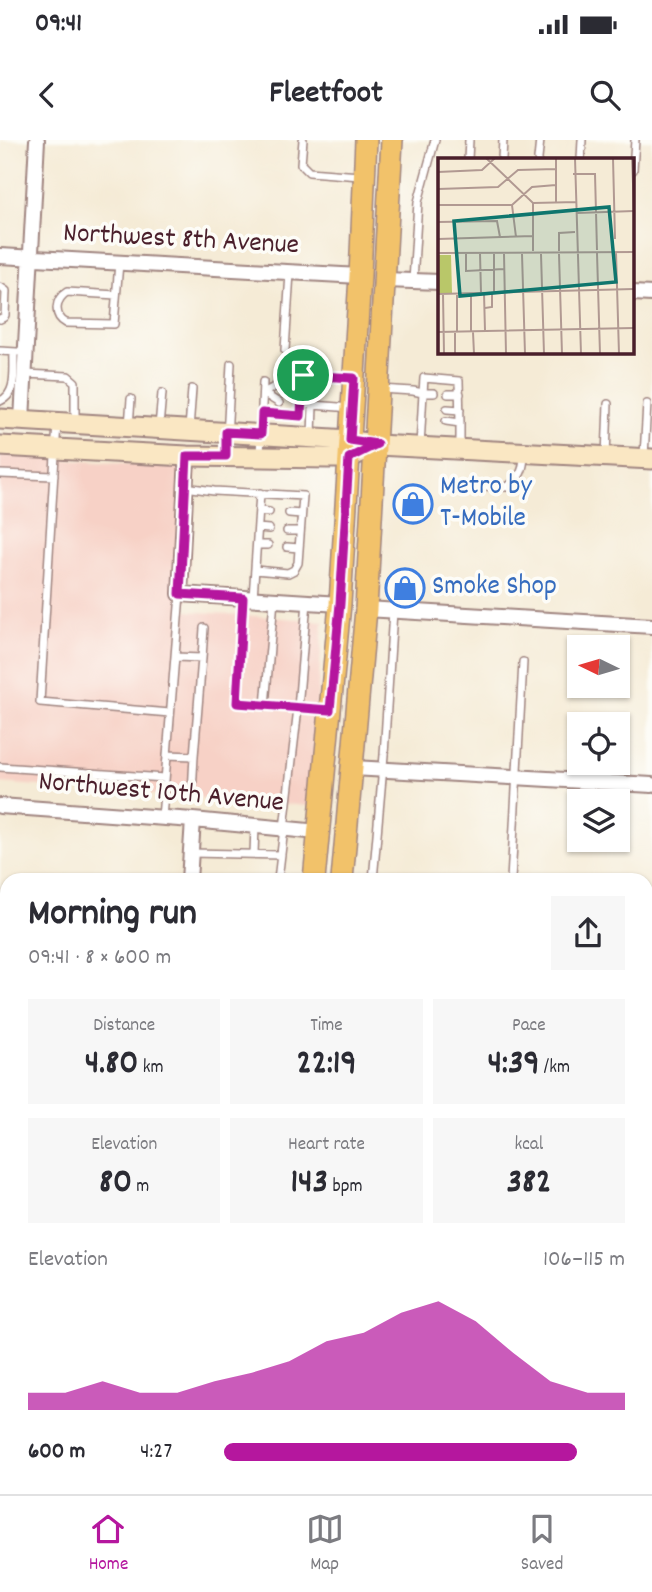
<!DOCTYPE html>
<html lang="en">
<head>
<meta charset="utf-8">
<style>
  body { margin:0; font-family:Dekko,sans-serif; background:#f7f7f7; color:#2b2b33; height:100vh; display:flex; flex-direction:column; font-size:26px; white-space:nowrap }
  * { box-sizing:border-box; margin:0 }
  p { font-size:23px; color:#7c7c81 }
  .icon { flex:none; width:38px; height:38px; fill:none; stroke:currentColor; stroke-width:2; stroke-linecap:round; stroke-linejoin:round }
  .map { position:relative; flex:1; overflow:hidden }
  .panel { position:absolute; left:0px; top:733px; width:653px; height:621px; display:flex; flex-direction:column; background:#fff; border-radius:21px 21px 0 0; box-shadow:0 2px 5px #0004 }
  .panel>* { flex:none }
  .needle { width:46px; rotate:275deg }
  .tools { position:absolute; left:567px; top:495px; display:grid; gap:14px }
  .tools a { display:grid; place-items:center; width:63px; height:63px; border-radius:0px; background:#fff; box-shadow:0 2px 5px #0004; font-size:35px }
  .pin { position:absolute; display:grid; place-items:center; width:60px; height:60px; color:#fff; margin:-30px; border:4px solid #fff; border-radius:50%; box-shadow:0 2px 7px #0007 }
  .round { display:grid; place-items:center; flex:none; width:74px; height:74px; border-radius:0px; background:#f7f7f7 }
  .summary { display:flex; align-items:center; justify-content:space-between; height:119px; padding:0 28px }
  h1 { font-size:38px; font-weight:800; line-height:52px }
  .metrics { display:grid; grid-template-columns:repeat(3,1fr); gap:10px; height:119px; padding:7px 28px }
  .metrics div { display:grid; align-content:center; border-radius:0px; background:#f7f7f7; text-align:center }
  .metrics b { font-size:35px; font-weight:800 }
  .metrics small { font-size:19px; font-weight:400 }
  .metrics p { font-size:19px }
  .chart { height:196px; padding:14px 28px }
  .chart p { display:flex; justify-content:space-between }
  .chart svg { width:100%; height:126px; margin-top:7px; fill:#b5179e; opacity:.7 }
  ul { padding:0 28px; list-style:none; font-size:23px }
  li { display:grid; grid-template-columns:112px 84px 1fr; align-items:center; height:52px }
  li i { height:18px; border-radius:9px; background:#b5179e }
  .status { display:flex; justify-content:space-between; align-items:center; height:49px; padding:0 35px; background:#fff; direction:ltr }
  .status svg { height:19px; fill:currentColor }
  header { display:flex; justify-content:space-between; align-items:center; height:91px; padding:0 28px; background:#fff; font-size:32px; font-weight:800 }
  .dock { display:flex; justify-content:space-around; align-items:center; height:98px; border-top:2px solid #e1e1e2; background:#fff; font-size:19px; color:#7c7c81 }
  .dock a { display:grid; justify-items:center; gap:4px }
  .dock .on { color:#b5179e }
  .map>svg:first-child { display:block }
  .built { fill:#f7d1c6 }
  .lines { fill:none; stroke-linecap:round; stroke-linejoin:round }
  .service-casing { stroke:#a08580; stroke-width:10 }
  .minor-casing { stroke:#a08580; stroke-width:18 }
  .secondary-casing { stroke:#a08580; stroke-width:23 }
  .primary-casing { stroke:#a08580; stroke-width:24 }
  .service { stroke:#fff; stroke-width:7 }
  .minor { stroke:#fff; stroke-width:14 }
  .secondary { stroke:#fae7c3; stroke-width:19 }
  .primary { stroke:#f2c26a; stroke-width:21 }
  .route-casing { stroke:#fff; stroke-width:14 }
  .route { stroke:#b5179e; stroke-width:9 }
  .labels { text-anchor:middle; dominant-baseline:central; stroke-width:7; stroke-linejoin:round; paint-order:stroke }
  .street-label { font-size:28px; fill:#4a1f2b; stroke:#fdfcf7 }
  .shop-label { font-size:28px; fill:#366cbe; stroke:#fdfcf7; text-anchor:start }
  .inset-road { fill:none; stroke:#b19992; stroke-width:2 }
  .view { fill:#0f766e; fill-opacity:0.15; stroke:#0f766e; stroke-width:3.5 }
  .inset-edge { fill:none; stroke:#4a1f2b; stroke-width:3.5 }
</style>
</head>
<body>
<div class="status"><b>09:41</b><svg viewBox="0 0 49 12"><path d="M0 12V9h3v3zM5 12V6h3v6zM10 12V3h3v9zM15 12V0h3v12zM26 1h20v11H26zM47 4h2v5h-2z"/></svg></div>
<header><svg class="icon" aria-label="back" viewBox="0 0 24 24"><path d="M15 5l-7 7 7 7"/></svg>Fleetfoot<svg class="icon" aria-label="search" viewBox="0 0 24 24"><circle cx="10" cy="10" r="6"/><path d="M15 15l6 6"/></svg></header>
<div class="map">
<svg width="652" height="1354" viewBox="0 0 652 1354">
  <rect width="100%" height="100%" fill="#fdfcf7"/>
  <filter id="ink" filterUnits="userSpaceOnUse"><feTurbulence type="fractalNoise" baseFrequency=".0143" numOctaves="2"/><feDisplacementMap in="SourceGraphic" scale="14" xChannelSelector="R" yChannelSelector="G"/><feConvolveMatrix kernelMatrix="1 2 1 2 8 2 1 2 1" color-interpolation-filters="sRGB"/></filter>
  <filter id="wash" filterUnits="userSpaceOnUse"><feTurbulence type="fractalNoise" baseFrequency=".00686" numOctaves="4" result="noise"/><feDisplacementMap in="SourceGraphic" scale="28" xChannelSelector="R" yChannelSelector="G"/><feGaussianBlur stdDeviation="1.57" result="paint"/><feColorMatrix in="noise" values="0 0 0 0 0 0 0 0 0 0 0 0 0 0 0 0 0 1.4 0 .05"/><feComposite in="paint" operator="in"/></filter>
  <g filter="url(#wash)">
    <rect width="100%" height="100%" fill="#f5ebd6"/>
    <path class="built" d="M 0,315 L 196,329 L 186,471 L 323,481 L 310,666 L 0,643 Z
      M 295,1348 L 576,1348 L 576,1354 L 295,1354 Z"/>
  </g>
  <g filter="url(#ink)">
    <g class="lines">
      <g class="service-casing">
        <path id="service" d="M 303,0 L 301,24 L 309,32 L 360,36
          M 468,19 L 469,0
          M 502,19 L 503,0
          M 538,19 L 540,0
          M 581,19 L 582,0
          M 633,30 L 635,0
          M 413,141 L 418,62 L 435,0
          M 0,147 L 6,151 L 5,175 L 4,177 L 0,179
          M 116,155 L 67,152 C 55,159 53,176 66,183 L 114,184 L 119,123
          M 285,210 L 290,133
          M 0,211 L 17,212
          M 25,234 L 68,236 L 75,242 L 75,283
          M 380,249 L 413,251 L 423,253 L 420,306
          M 263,253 L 280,244
          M 263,253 L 279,263
          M 434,253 L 423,253 L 424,238 L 459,241 L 460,283
          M 448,254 L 460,254
          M 0,261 C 18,254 13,228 14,212
          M 301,264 L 351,268
          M 447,269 L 460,270
          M 262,273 L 301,276 L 303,235 L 353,238
          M 446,281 L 460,283 L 460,308
          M 57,283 L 40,562 L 170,573
          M 129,286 L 131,259
          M 159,287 L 162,253
          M 189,289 L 192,249
          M 312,296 L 313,265
          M 226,316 L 231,224
          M 260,316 L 263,242
          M 606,316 L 608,264
          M 644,316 L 647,264
          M 0,334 L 54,336
          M 457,345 L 507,347 C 521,338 524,329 524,313
          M 185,347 L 214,351 L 303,356 L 298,423 L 294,430 L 288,433 L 255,430
          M 259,371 L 269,372
          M 289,373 L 301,374
          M 258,388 L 269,389
          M 287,391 L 300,391
          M 257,405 L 268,405
          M 287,407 L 299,408
          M 243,458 L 237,563 L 327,570
          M 253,458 L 260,353
          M 202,518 L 204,488
          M 265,566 L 274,460
          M 167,615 L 194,616 L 202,518 L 175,517
          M 0,627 L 165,638
          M 192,653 L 194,616
          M 162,678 L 180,454
          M 191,713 L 281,715
          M 254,714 L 255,686
          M 278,740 L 298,568 L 307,462
          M 373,740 L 384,615 L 393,471
          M 511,740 L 523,522"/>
      </g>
      <g class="minor-casing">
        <path id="minor" d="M 0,116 L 360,136
          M 385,140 L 440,142
          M 633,153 L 652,154
          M 22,280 L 37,0
          M 187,316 L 180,454 L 340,464
          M 366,469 L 652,486
          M 353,628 L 652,645
          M 0,666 L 193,680 L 319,692
          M 189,740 L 193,680
          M 646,805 L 652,805
          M 0,818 L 7,819
          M 646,967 L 652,967
          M 646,1056 L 652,1056
          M 646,1162 L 652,1083
          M 646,1261 L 652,1261
          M 5,1354 L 7,1324
          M 150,1354 L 150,1348
          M 633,1354 L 634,1348"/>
      </g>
      <g class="secondary-casing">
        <path id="secondary" d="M 0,279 L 350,300 L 377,305 L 652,319
          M 0,306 L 187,316 L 328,318 L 349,318 L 363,311"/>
      </g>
      <g class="primary-casing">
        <path id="primary" d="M 314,740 L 340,464 L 360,136 L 366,0
          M 342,740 L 366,469 L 392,0
          M 255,1354 L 256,1348
          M 281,1354 L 282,1348"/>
      </g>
      <use href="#service" class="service"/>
      <use href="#minor" class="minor"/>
      <use href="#secondary" class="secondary"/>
      <use href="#primary" class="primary"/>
    </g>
  </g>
  <g class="lines" filter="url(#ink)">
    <g class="route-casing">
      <path id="route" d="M 303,235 L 354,238 L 350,300 L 377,304 L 349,318 L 340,464 L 330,570 L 237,563 L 243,458 L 180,454 L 187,316 L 226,316 L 226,292 L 261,294 L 262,273 L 301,276 Z"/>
    </g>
    <use href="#route" class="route"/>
  </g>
  <defs>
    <g id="shop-ring" transform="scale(2.0125)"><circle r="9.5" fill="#fdfcf7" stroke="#3f7fe0" stroke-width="1.5"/><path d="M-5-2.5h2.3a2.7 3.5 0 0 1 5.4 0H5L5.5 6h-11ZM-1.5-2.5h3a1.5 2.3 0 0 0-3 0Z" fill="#3f7fe0"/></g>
  </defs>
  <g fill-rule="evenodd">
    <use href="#shop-ring" x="413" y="364"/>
    <use href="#shop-ring" x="405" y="448"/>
  </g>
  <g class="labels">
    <g class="street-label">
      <text transform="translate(181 101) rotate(3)">Northwest 8th Avenue</text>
      <text transform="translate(161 654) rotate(5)">Northwest 10th Avenue</text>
    </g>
    <g class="shop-label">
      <text x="440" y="348">Metro by<tspan x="440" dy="32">T-Mobile</tspan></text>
      <text x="432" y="448">Smoke Shop</text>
    </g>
  </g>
  <g transform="translate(438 18)">
    <rect width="196" height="196" fill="#f5ebd6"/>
    <path d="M 0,97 L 13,97 L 14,135 L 0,135 Z" fill="#b9c769"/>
    <path class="inset-road" d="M 48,0 L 95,45 L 139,44M 118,0 L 118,44M 137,0 L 143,196M 175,0 L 177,81M 194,0 L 196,51M 0,14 L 44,12 L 57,0M 135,16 L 157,16 L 159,92M 0,31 L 60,29 L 80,12 L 118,11M 95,45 L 95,93M 0,47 L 74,47 L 94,29 L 118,27M 74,47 L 78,79M 139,55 L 196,53M 0,64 L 59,63 L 62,79M 0,81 L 95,78M 121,93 L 121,75 L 137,74M 178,94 L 181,196M 0,95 L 196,94M 28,95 L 28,113 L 66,111M 42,95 L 43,135M 159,95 L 162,196M 56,96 L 56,135M 66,96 L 68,196M 84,96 L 87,196M 103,96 L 106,196M 121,96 L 124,196M 33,135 L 33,174M 46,135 L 47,173M 0,136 L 196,131M 5,136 L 6,196M 19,136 L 19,174M 47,150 L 54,149 L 54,135M 0,174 L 196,170M 17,174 L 17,196M 35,174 L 36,196"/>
    <path class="view" d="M 171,49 L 178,124 L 22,138 L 16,63 Z"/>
    <rect width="196" height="196" class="inset-edge"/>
  </g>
</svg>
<div class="tools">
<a><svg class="needle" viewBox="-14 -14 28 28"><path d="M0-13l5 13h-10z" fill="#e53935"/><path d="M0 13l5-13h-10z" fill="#7c7c81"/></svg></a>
<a><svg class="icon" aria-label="locate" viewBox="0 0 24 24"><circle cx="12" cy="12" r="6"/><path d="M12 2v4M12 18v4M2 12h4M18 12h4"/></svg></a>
<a><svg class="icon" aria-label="layers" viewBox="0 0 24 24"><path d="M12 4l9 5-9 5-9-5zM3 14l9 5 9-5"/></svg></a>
</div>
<div class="pin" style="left:303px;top:235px;background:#1e9e55"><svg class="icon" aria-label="arrive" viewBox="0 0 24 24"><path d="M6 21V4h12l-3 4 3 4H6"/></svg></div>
<section class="panel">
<div class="summary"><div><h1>Morning run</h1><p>09:41 · 8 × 600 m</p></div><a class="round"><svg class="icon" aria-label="share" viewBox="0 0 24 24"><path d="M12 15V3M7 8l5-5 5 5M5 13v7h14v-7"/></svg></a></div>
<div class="metrics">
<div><p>Distance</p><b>4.80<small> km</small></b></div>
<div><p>Time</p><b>22:19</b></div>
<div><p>Pace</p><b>4:39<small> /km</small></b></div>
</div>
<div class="metrics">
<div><p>Elevation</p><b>80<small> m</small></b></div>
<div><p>Heart rate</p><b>143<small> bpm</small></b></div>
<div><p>kcal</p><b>382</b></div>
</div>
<div class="chart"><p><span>Elevation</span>106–115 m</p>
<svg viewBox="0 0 160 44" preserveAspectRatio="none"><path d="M0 44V38L10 38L20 34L30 38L40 38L50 34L60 31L70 27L80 20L90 17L100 10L110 6L120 13L130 24L140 34L150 38L160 38V44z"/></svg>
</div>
<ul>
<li><b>600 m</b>4:27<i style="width:88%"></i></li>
</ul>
</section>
</div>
<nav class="dock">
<a class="on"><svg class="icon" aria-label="home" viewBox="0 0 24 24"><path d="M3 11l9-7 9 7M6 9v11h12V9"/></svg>Home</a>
<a><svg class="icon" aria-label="map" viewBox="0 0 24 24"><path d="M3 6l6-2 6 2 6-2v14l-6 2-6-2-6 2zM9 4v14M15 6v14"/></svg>Map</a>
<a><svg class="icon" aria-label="saved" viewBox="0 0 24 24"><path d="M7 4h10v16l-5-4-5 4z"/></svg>Saved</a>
</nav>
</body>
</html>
